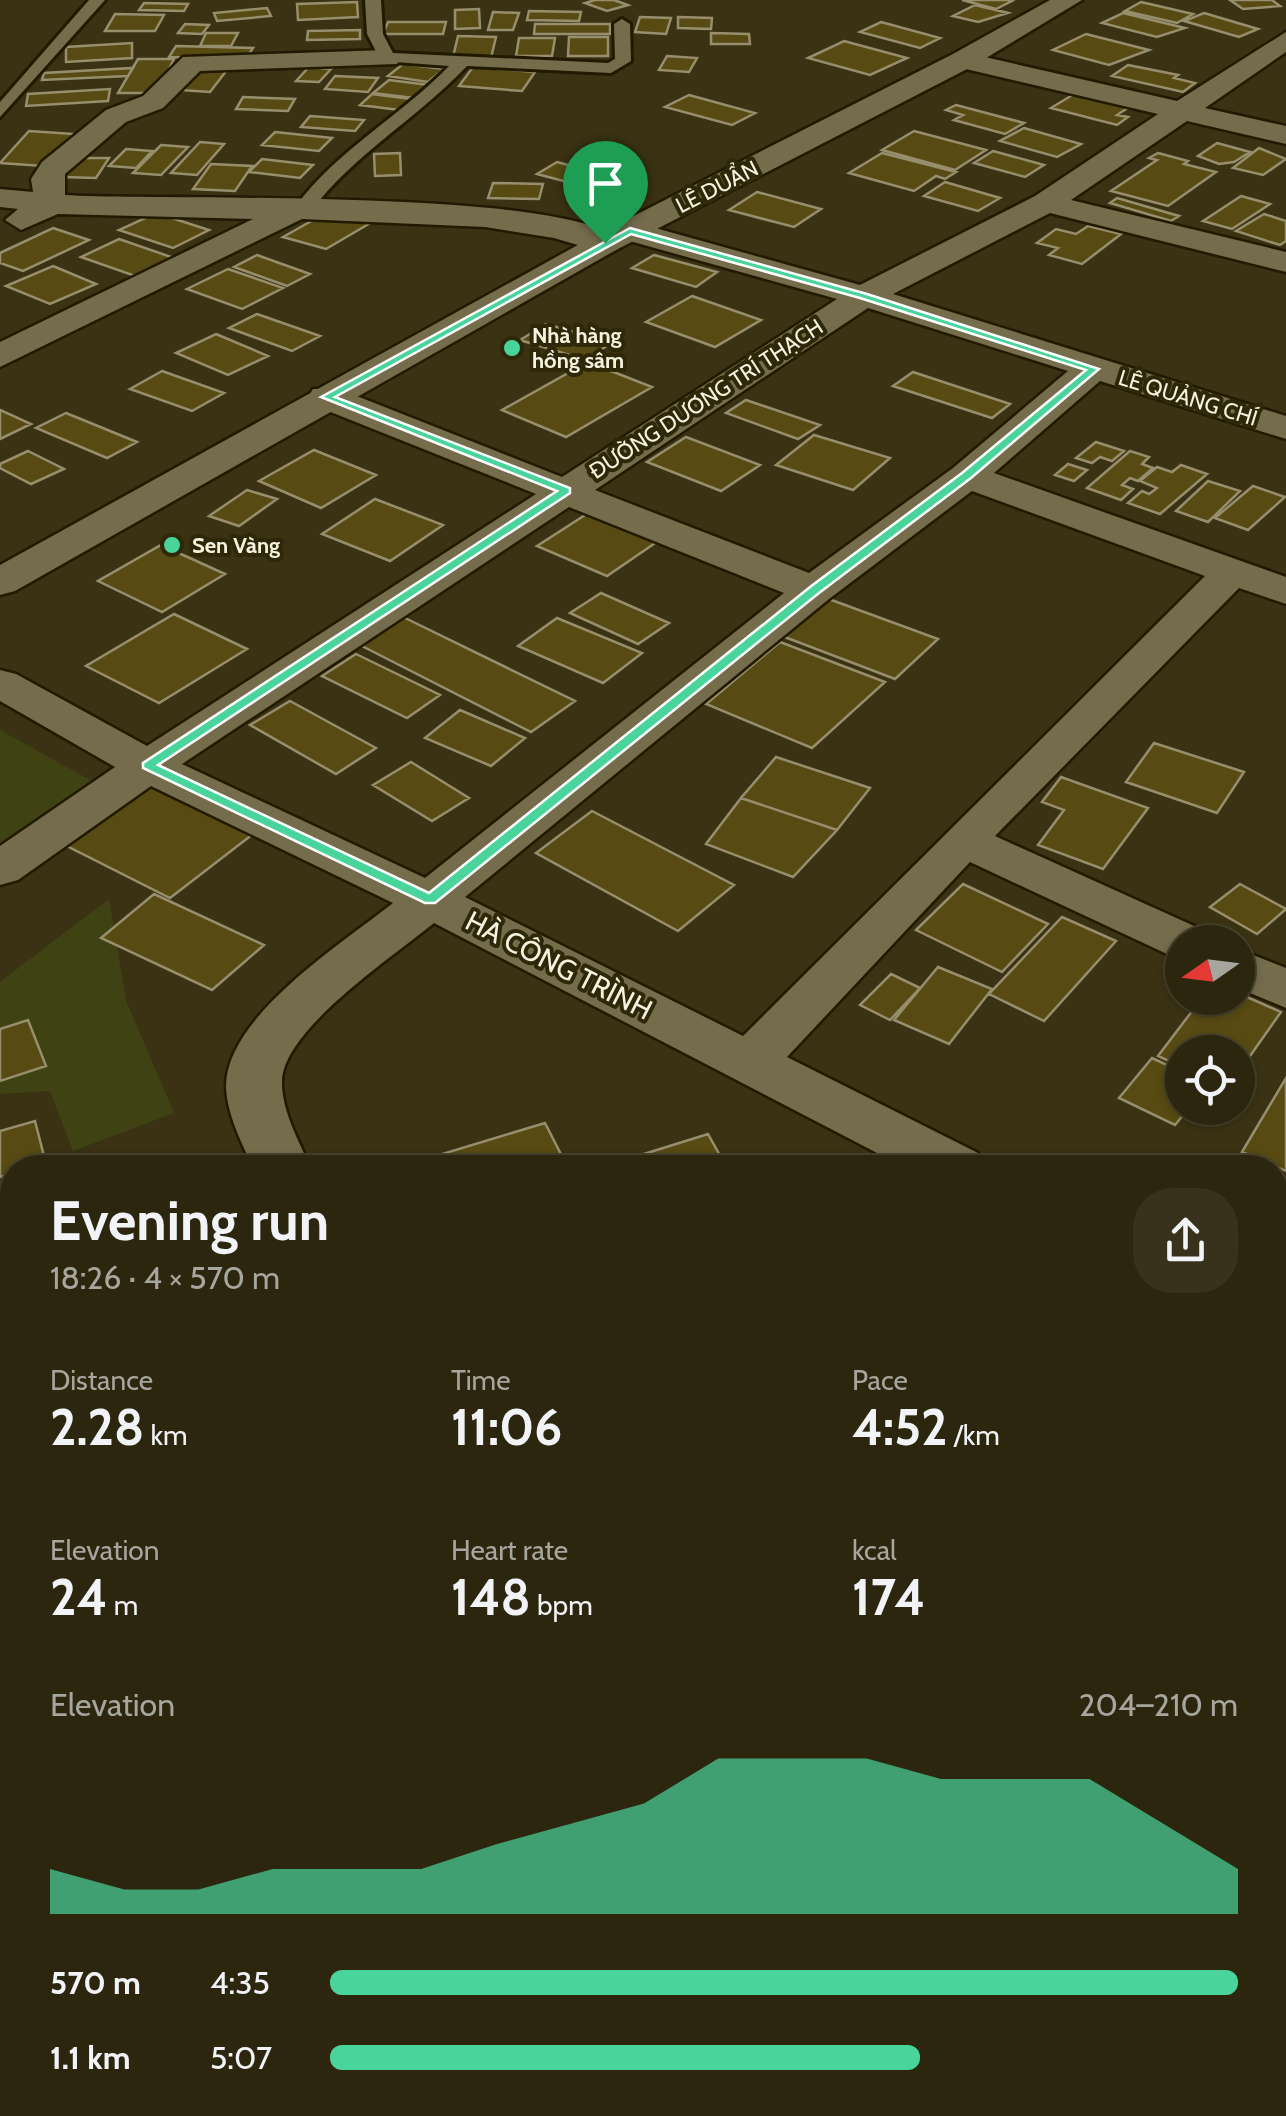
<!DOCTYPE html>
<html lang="en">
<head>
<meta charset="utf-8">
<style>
  body { margin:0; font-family:Cabin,sans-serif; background:#38321c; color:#f1f3f6; height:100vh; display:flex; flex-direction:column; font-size:38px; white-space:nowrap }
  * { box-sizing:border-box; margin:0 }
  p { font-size:32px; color:#a6a59e }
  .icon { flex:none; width:55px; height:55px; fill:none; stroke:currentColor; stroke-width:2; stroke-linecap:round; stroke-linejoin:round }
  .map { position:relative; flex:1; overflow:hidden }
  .sheet { position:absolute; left:0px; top:1155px; width:1288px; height:962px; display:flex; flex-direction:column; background:#2c260e; border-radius:40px 40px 0 0; box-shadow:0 2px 8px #0004,0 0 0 2px #48432e }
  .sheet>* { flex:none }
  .needle { width:65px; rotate:256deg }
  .controls { position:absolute; left:1165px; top:925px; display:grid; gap:20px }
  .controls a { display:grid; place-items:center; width:90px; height:90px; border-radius:50%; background:#2c260e; box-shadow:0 2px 8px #0004,0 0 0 2px #48432e; font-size:50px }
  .pin { position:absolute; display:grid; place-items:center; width:85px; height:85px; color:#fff; margin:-102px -42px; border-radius:50% 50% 50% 0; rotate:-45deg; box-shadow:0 0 10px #0007 }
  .pin .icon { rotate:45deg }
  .round { display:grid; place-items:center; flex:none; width:105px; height:105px; border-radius:40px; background:#38321c }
  .summary { display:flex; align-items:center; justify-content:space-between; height:170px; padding:0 50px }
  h1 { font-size:55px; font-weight:800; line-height:75px }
  .figures { display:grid; grid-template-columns:repeat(3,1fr); gap:15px; height:170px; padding:10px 50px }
  .figures div { display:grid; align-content:center }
  .figures b { font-size:50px; font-weight:800 }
  .figures small { font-size:28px; font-weight:400 }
  .figures p { font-size:28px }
  .chart { height:280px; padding:20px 50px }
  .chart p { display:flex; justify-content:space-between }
  .chart svg { width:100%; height:180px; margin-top:10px; fill:#49d49c; opacity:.7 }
  ul { padding:0 50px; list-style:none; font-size:32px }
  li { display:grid; grid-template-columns:160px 120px 1fr; align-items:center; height:75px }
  li i { height:25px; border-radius:12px; background:#49d49c }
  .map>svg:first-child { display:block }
  .green { fill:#3f4314 }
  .building { fill:#574a13; stroke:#978e6d; stroke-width:2.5 }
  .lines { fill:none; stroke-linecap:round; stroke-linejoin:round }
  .service-casing { stroke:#211900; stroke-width:6 }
  .minor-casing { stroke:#211900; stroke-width:5 }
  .secondary-casing { stroke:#211900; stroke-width:5 }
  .service { fill:#746c4b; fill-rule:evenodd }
  .minor { fill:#746c4b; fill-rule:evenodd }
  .secondary { fill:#746c4b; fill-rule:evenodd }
  .route { fill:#49d49c; stroke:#fff; stroke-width:2.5; fill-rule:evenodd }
  .poi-dot { fill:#49d49c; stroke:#2f2808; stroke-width:4 }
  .labels { text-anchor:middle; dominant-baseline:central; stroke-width:8; stroke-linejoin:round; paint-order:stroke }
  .far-street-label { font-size:22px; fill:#f6f2e0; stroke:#2f2808 }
  .far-poi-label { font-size:22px; font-weight:bold; fill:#f6f2e0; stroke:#2f2808; text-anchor:start }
  .street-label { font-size:28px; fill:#f6f2e0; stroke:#2f2808 }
</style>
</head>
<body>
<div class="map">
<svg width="1286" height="2116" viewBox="0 0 1286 2116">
  <rect width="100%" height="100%" fill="#3a3213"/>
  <path class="green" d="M 0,730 L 112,792 L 0,864 Z
    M 109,899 L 126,1001 L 174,1113 L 73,1151 L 50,1091 L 0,1094 L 0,982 Z"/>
  <path class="building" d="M 595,0 L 614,0 L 628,5 L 607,11 L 585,3 Z
    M 962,0 L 1008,0 L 1012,1 L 996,9 Z
    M 1230,0 L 1272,0 L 1280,6 L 1243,9 Z
    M 357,2 L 358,17 L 298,20 L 297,4 Z
    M 1141,2 L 1193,14 L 1177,23 L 1125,11 Z
    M 144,3 L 188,4 L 184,11 L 139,10 Z
    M 975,5 L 1008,13 L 978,22 L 953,16 Z
    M 267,8 L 271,16 L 217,21 L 214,13 Z
    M 479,9 L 480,28 L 455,29 L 455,10 Z
    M 529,11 L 581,12 L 579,21 L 527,20 Z
    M 493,12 L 519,13 L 513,30 L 488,30 Z
    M 1123,13 L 1185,28 L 1157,37 L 1102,23 Z
    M 1204,13 L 1258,29 L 1239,37 L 1184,21 Z
    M 115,14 L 164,15 L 155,31 L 105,31 Z
    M 640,17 L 671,18 L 666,34 L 635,32 Z
    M 678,17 L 712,18 L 711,29 L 678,28 Z
    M 388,22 L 446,22 L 443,34 L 383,34 Z
    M 881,22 L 940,38 L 920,48 L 860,32 Z
    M 185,24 L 209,25 L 202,34 L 178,33 Z
    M 535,24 L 610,24 L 610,34 L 534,34 Z
    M 360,30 L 360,39 L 307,40 L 308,31 Z
    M 206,33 L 238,33 L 231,46 L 200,46 Z
    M 711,33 L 749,34 L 750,44 L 711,44 Z
    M 1086,34 L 1149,50 L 1109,65 L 1053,50 Z
    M 458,36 L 496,37 L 491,58 L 453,57 Z
    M 569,37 L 608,37 L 608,56 L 568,56 Z
    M 519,38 L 555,38 L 552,56 L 516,56 Z
    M 844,41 L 907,58 L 870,75 L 808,58 Z
    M 132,43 L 132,58 L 66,62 L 66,47 Z
    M 176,46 L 253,48 L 246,59 L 169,57 Z
    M 667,56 L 697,58 L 689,72 L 659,70 Z
    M 138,59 L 174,59 L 157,93 L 118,93 Z
    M 403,64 L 444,69 L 428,82 L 388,76 Z
    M 1128,65 L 1178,75 L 1174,78 L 1195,83 L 1183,92 L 1112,76 Z
    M 309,67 L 331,69 L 319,82 L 296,81 Z
    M 473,67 L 535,72 L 522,91 L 459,86 Z
    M 133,68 L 128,76 L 42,80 L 44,73 Z
    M 198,69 L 227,70 L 210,92 L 180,90 Z
    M 335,76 L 378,78 L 368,92 L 325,89 Z
    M 389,80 L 429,85 L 414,98 L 373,93 Z
    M 110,89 L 108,101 L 26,106 L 28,94 Z
    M 372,94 L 411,99 L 399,110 L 360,105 Z
    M 1074,94 L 1129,107 L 1117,115 L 1128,117 L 1117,125 L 1051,108 Z
    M 689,95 L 755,113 L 732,125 L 665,107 Z
    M 243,97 L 295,99 L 288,111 L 236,109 Z
    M 956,105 L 1024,123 L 1005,134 L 954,120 L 963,115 L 946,110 Z
    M 310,116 L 364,120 L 355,131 L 301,127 Z
    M 1024,128 L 1081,144 L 1057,157 L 1000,141 Z
    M 29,131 L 74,134 L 43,166 L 0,163 Z
    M 914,131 L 986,150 L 955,170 L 882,150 Z
    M 275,132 L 332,138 L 319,151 L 262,145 Z
    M 200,142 L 224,144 L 197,175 L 171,173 Z
    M 1217,143 L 1250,152 L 1234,162 L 1219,164 L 1198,156 Z
    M 161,145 L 188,147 L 161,175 L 133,173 Z
    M 1259,148 L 1286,159 L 1263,175 L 1233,168 Z
    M 126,149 L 152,151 L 136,168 L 109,166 Z
    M 993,151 L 1044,165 L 1025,177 L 974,163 Z
    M 400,153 L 401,175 L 375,176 L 374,154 Z
    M 882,153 L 956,172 L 945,179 L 936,176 L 914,191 L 849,173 Z
    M 1158,153 L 1188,161 L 1184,164 L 1216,172 L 1168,206 L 1111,191 L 1157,160 L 1149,158 Z
    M 78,158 L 109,158 L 96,178 L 64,177 Z
    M 262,159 L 313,165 L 300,178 L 249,172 Z
    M 557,162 L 620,179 L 601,191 L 537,174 Z
    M 211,164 L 252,166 L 235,191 L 193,189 Z
    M 945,182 L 1000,198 L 978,211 L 924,196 Z
    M 493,183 L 543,184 L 539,199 L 488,198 Z
    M 757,192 L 821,209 L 794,227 L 729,210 Z
    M 1241,196 L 1270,204 L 1232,229 L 1203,221 Z
    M 1117,198 L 1179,216 L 1171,221 L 1110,203 Z
    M 329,211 L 372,222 L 326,249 L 283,237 Z
    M 156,213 L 209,230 L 173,248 L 119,230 Z
    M 1264,214 L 1286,221 L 1286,241 L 1280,245 L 1236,231 Z
    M 1088,226 L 1121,234 L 1082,264 L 1049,255 L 1058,248 L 1037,243 L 1056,229 L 1076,234 Z
    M 53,228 L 89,240 L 23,271 L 0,263 L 0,253 Z
    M 119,239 L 174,258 L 135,276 L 81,257 Z
    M 257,255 L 310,274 L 287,286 L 234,267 Z
    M 654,255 L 717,272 L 696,287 L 632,268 Z
    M 53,266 L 96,284 L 50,304 L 6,286 Z
    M 228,269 L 283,288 L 242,309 L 187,289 Z
    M 692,296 L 761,320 L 715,347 L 646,322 Z
    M 257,314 L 320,336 L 292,351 L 229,328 Z
    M 546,324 L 611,343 L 586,360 L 520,340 Z
    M 216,334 L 268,356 L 228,375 L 176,353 Z
    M 588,362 L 652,387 L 566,437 L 502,410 Z
    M 162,371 L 224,393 L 192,411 L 130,389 Z
    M 913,372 L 1010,404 L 992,418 L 893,386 Z
    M 746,400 L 820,425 L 798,439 L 726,413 Z
    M 0,410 L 31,424 L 0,439 Z
    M 66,413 L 137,442 L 107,458 L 36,428 Z
    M 814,435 L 890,458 L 853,490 L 776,465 Z
    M 686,437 L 760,465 L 721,491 L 647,462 Z
    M 1096,442 L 1124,451 L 1112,461 L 1100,457 L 1092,463 L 1076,458 Z
    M 314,450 L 376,475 L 321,508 L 259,481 Z
    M 28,451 L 64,469 L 31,484 L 0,468 L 0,464 Z
    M 1130,451 L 1149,457 L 1142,464 L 1153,468 L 1138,481 L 1130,478 L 1122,485 L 1133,489 L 1121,500 L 1087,488 Z
    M 1068,464 L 1087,470 L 1074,481 L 1055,475 Z
    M 1181,465 L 1207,474 L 1160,514 L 1128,503 L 1142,491 L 1149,494 L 1157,488 L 1140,481 L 1157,467 L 1172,472 Z
    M 1208,481 L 1240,491 L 1208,522 L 1176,511 Z
    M 1253,486 L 1285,497 L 1248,530 L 1215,518 Z
    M 247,490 L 277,499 L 239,526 L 209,516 Z
    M 375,499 L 443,525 L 390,561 L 322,534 Z
    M 593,510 L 661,539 L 607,576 L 537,546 Z
    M 161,545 L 225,574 L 162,612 L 98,581 Z
    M 601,593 L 669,623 L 638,644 L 570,613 Z
    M 826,598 L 938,639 L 895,679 L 782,636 Z
    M 174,614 L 247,649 L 159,703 L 86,666 Z
    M 401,616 L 575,701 L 531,732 L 356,643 Z
    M 557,618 L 642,653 L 603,683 L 518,646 Z
    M 780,642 L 885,682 L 812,748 L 706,704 Z
    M 356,654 L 440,695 L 407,718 L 322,676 Z
    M 290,701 L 376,748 L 336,774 L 250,725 Z
    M 460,710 L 525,738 L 491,766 L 425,738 Z
    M 1154,743 L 1244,772 L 1217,813 L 1126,782 Z
    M 776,757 L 870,788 L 837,830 L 741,798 Z
    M 411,762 L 469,798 L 432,821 L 373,785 Z
    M 1061,777 L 1148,808 L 1103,869 L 1038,845 L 1064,810 L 1042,802 Z
    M 142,781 L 253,834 L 170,898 L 57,841 Z
    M 741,798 L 837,830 L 793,877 L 706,844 Z
    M 592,811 L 734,885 L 678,931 L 536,853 Z
    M 963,884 L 1048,924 L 1002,972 L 916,930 Z
    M 1240,884 L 1286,909 L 1257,934 L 1210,907 Z
    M 154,894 L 264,945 L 212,990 L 101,938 Z
    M 1062,917 L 1116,941 L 1044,1021 L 989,994 Z
    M 938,967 L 992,989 L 949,1044 L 894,1020 Z
    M 891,974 L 920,988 L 890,1020 L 860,1005 Z
    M 1238,993 L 1281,1012 L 1238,1073 L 1238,1052 L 1182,1052 L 1182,1067 L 1158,1056 L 1202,998 L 1238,998 Z
    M 28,1020 L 46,1066 L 0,1081 L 0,1029 Z
    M 1152,1058 L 1182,1072 L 1182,1108 L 1189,1108 L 1175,1125 L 1119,1098 Z
    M 1286,1078 L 1286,1171 L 1242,1152 Z
    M 35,1121 L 46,1164 L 12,1168 L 12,1174 L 0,1177 L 0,1131 Z
    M 545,1123 L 568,1168 L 433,1168 L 429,1158 Z
    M 708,1134 L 727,1168 L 599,1168 Z
    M 12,1223 L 12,1273 L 0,1277 L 0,1227 Z
    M 12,1320 L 12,1390 L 0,1395 L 0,1324 Z
    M 12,1417 L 12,1489 L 0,1494 L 0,1422 Z
    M 1286,1793 L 1286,1882 L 1275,1866 L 1275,1799 Z
    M 600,2105 L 694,2105 L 698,2116 L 574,2116 Z
    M 1017,2105 L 1072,2105 L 1050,2116 L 1023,2116 Z"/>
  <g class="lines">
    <g class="service-casing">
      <path id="service" d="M 89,0 L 105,0 L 0,117 L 0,102 Z
        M 365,0 L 381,0 L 383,34 L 393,53 L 608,63 L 615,59 L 614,24 L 622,19 L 630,24 L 631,61 L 611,73 L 467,66 C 418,118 354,154 312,210 L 298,210 L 296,206 C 337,150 401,116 449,66 L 381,61 L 367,34 Z"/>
    </g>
    <g class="minor-casing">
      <path id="minor" d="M 1286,32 L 1286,52 L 1205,108 L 1286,126 L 1286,144 L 1187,121 L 1071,200 L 1286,252 L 1286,272 L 1050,213 L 893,294 L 1286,416 L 1286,439 L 1100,381 L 994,473 L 1286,577 L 1286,604 L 1239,588 L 995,836 L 1203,930 L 1211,942 L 1182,942 L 1182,959 L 1167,954 L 970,862 L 787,1057 L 978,1153 L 986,1168 L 906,1168 L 434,923 C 394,956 285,1028 282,1080 C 281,1110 299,1141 311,1168 L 253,1168 C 242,1143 227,1115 226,1087 C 225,1017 344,942 393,903 L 151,786 L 18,880 L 0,885 L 0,846 L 115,767 L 0,701 L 0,670 L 16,674 L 147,746 L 536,494 L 313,405 L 308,397 L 313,389 L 339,389 L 562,477 L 837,299 L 619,238 L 614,231 L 619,224 L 641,224 L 860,285 L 1035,196 L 1158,114 L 953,66 L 949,60 L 953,54 L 963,52 L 1177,101 ZM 868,308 L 1068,371 L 953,468 L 809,573 L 595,490 ZM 972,491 L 1205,576 L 743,1036 L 465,897 L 829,599 ZM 569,507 L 784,593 L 425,878 L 182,764 Z
        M 387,50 L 401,58 L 397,64 L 200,71 L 163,108 L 126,122 L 65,174 L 65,195 C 149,201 583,187 621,243 L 616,250 L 605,253 L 554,238 L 485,227 L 302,219 L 0,367 L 0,342 L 253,219 L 58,214 L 21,230 L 5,220 L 18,209 L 0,207 L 0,189 L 33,192 L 31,179 L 42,162 L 106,110 L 143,96 L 183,57 Z
        M 1238,949 L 1286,968 L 1286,1008 L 1238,988 Z
        M 1275,1308 L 1286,1311 L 1286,1363 L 1275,1360 Z
        M 1286,1514 L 1286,1574 L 1275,1578 L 1275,1518 Z
        M 12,2062 L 12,2105 L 54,2105 L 49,2116 L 0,2116 L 0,2067 Z"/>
    </g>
    <g class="secondary-casing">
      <path id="secondary" d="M 1050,0 L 1082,0 L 973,66 L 616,250 L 15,591 L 0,595 L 0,565 L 594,236 L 953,54 Z"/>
    </g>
    <use href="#service" class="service"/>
    <use href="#minor" class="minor"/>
    <use href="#secondary" class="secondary"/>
  </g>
  <path class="route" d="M 630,228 L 867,294 L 1099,369 L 971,478 L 819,593 L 435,903 L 425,903 L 143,768 L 143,763 L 557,491 L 321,397 ZM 631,234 L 860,298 L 1086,370 L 962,473 L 810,587 L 429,893 L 158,765 L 570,493 L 570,488 L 335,397 Z"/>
  <g class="poi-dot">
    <circle cx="512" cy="348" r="10"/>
    <circle cx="172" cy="545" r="10"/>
  </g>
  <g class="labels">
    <g class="far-street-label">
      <text transform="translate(717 187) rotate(-27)">LÊ DUẨN</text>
      <text transform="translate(1188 398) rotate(17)">LÊ QUẢNG CHÍ</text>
      <text transform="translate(706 399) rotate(-33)">ĐƯỜNG DƯƠNG TRÍ THẠCH</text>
    </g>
    <g class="far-poi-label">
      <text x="532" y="335">Nhà hàng<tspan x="532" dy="25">hồng sâm</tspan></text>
      <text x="192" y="545">Sen Vàng</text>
    </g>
    <g class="street-label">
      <text transform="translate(559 965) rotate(27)">HÀ CÔNG TRÌNH</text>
    </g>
  </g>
</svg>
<div class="controls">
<a><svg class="needle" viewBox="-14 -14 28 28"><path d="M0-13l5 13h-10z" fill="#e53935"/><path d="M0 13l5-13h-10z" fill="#a6a59e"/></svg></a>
<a><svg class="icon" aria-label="locate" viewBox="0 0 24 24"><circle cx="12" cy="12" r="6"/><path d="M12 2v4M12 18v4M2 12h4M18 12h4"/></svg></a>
</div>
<div class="pin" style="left:605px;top:243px;background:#1e9e55"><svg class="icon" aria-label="arrive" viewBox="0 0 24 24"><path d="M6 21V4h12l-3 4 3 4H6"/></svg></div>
<section class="sheet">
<div class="summary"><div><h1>Evening run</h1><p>18:26 · 4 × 570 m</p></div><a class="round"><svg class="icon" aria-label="share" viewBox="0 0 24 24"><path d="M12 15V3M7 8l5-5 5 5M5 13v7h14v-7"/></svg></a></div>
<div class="figures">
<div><p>Distance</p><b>2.28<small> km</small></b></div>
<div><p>Time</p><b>11:06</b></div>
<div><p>Pace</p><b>4:52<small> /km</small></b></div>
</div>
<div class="figures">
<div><p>Elevation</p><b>24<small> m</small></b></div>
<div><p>Heart rate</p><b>148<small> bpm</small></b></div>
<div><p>kcal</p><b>174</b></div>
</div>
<div class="chart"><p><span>Elevation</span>204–210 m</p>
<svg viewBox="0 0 160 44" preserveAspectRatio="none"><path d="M0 44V33L10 38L20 38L30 33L40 33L50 33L60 27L70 22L80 17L90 6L100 6L110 6L120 11L130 11L140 11L150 22L160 33V44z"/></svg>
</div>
<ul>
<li><b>570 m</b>4:35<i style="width:100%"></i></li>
<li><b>1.1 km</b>5:07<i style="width:65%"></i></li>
</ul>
</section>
</div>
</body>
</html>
